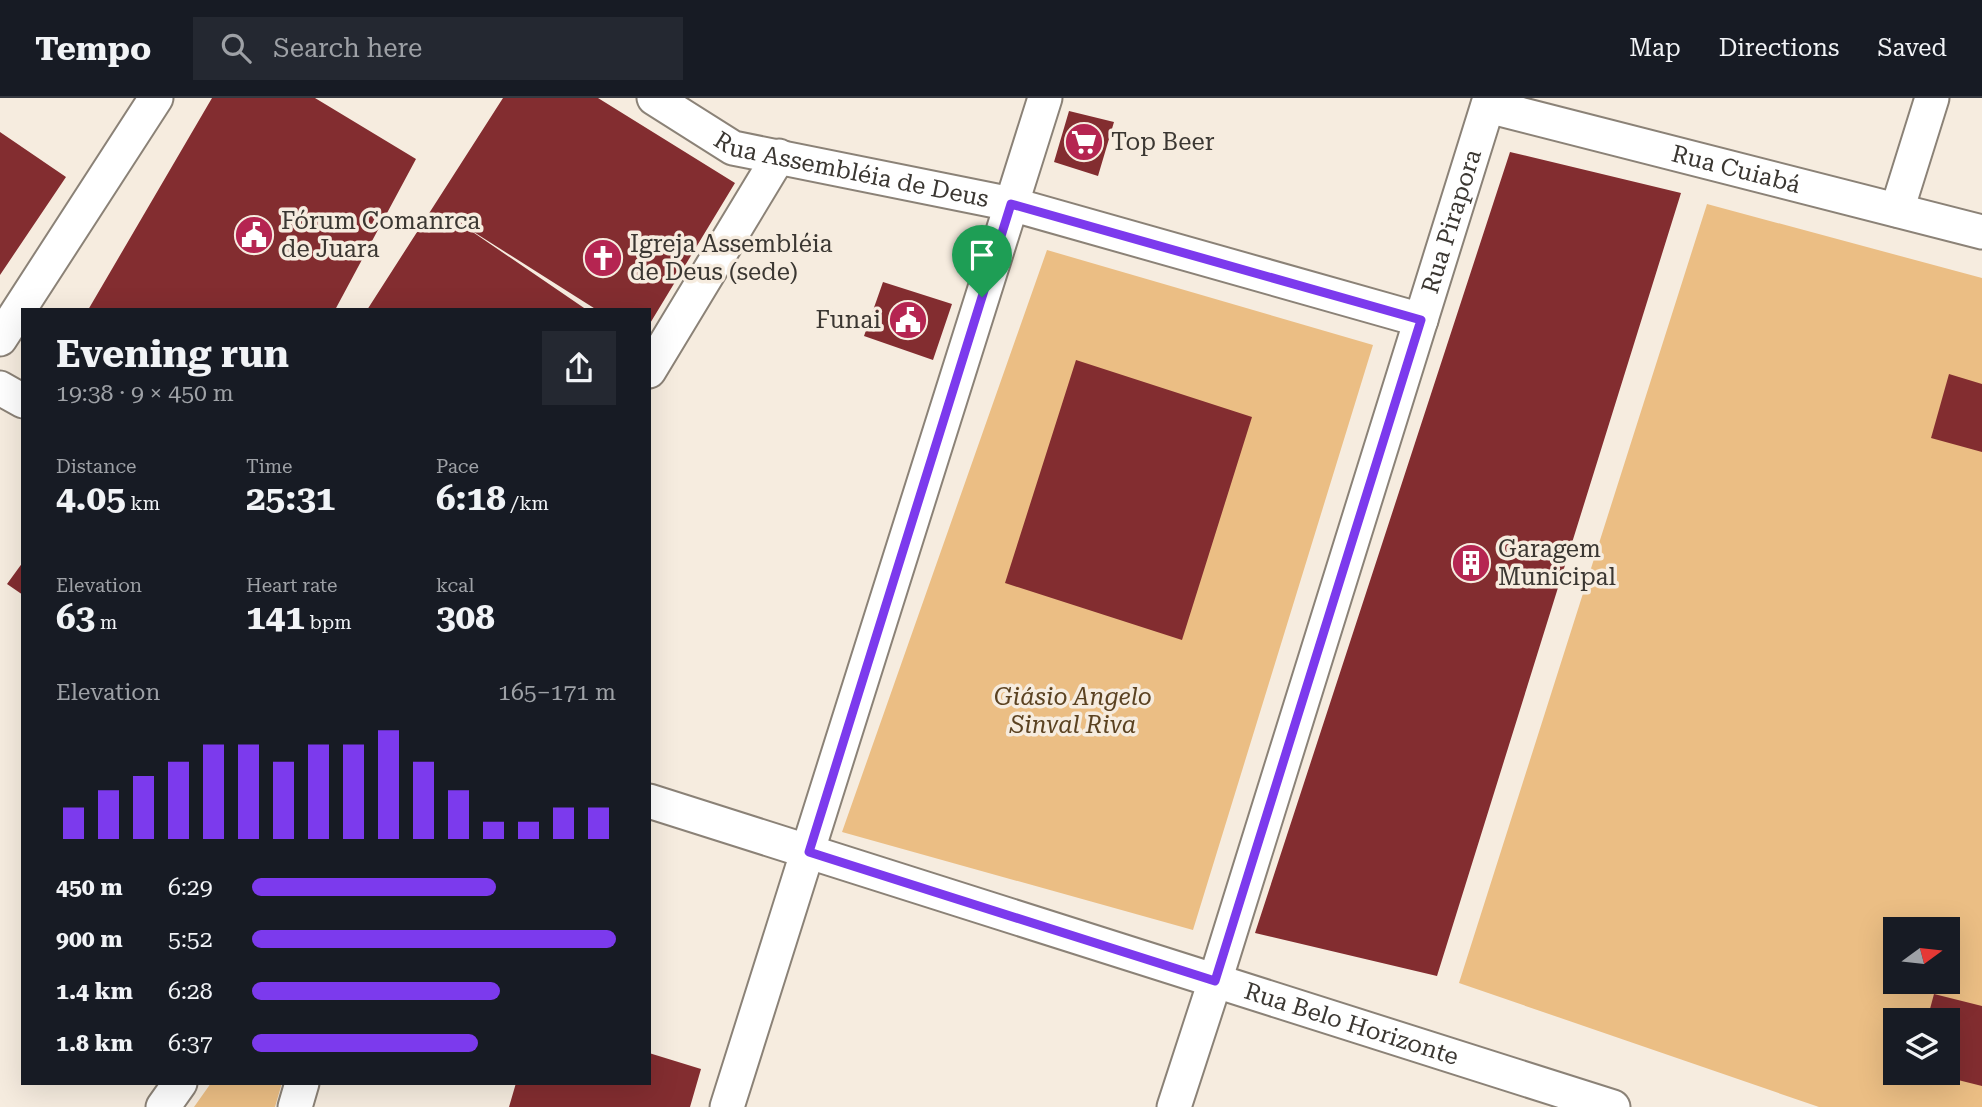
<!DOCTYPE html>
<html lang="en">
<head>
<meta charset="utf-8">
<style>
  body { margin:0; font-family:"Roboto Serif",serif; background:#242831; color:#f1f3f6; height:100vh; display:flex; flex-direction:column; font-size:26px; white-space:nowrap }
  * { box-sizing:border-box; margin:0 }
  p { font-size:23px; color:#9ea1a6 }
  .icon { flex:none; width:38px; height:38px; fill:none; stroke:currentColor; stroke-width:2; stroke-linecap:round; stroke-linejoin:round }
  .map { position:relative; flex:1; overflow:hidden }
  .sheet { position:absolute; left:21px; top:210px; width:630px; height:777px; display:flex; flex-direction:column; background:#171b24; border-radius:0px; box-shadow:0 7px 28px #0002 }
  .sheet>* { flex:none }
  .needle { width:46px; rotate:75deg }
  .buttons { position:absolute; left:1883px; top:819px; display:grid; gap:14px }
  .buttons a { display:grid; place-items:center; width:77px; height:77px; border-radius:0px; background:#171b24; box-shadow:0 7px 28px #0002; font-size:35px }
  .pin { position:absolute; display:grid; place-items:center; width:60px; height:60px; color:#fff; margin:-72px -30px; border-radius:50% 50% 50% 0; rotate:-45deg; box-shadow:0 0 7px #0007 }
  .pin .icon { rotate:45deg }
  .round { display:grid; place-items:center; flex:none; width:74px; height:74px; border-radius:0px; background:#242831 }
  .head { display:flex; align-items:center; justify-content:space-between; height:119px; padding:0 35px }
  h1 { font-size:38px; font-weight:700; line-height:52px }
  .stats { display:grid; grid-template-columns:repeat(3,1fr); gap:10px; height:119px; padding:7px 35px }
  .stats div { display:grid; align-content:center }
  .stats b { font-size:35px; font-weight:700 }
  .stats small { font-size:19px; font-weight:400 }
  .stats p { font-size:19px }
  .chart { height:196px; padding:14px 35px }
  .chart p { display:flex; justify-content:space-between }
  .chart svg { width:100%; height:126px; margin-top:7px; stroke:#7c3aed; stroke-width:6 }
  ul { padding:0 35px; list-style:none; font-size:23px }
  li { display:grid; grid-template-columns:112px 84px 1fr; align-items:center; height:52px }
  li i { height:18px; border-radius:9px; background:#7c3aed }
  header { display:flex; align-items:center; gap:42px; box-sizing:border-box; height:98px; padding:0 35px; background:#171b24; border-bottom:2px solid #363941 }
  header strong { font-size:33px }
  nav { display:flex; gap:38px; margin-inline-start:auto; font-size:24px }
  .search { width:490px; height:63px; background:#242831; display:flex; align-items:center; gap:18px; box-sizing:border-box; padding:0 24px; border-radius:0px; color:#9ea1a6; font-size:26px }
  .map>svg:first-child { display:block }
  .green { fill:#ebbe84; fill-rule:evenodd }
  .building { fill:#832d30 }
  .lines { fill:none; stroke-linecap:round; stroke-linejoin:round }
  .minor-casing { stroke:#8b8277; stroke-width:37 }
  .minor { stroke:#fff; stroke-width:33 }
  .route-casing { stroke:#fff; stroke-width:14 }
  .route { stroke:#7c3aed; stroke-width:9 }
  .labels { text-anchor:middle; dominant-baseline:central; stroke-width:7; stroke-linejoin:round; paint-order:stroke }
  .poi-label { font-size:24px; fill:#3b3732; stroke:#f6ecdf; text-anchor:start }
  .street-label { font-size:24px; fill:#3b3732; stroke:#f6ecdf }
  .park-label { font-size:24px; font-style:italic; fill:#5b4221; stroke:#f6ecdf }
</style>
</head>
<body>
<header>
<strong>Tempo</strong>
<div class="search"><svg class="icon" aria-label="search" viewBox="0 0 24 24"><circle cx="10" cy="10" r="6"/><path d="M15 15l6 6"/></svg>Search here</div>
<nav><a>Map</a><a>Directions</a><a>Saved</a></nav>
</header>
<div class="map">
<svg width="1982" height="1009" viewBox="0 0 1982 1009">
  <rect width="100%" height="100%" fill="#f6ecdf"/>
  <path class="green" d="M 1707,106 L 1982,180 L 1982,1009 L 1819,1009 L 1459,885 ZM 1895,831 L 1948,831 L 1948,884 L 1895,884 ZM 1895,922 L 1948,922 L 1948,975 L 1895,975 Z
    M 1047,152 L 1373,247 L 1193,832 L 842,734 Z
    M 211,985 L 282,985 L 275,1009 L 194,1009 Z"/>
  <path class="building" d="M 212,0 L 315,0 L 416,61 L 335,212 L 88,212 Z
    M 503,0 L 598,0 L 735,85 L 649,227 L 649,212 L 597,212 L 458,124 L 587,212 L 367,212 Z
    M 1069,13 L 1114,24 L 1098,78 L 1054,64 Z
    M 0,34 L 66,79 L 0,177 Z
    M 1510,54 L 1681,95 L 1437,878 L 1255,835 Z
    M 883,184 L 952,206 L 933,262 L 864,238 Z
    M 1076,262 L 1252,319 L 1182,542 L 1005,485 Z
    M 1949,276 L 1982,286 L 1982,354 L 1931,340 Z
    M 23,464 L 23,497 L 7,486 Z
    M 1934,896 L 1982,908 L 1982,988 L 1934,976 L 1948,975 L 1948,922 L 1927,922 Z
    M 649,955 L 701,971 L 690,1009 L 509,1009 L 516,985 L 649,985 Z"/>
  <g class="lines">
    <g class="minor-casing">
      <g id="minor">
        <path id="s1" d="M 654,0 L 733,50 L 1011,106 L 1421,222"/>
        <path id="s2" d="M 1488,8 L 1982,134"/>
        <path d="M 1897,112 L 1932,0"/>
        <path d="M 0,241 L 156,0"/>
        <path d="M 649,273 L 779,58"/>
        <path d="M 0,290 L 23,303"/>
        <path id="s3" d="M 649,703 L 1613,1009"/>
        <path d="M 163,1009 L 180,985"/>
        <path d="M 295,1009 L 302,985"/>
        <path d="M 727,1009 L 1045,0"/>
        <path id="s4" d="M 1174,1009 L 1215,883 L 1490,0"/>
      </g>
    </g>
    <use href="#minor" class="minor"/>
  </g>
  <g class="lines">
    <g class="route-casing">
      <path id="route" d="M 1011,106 L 1421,222 L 1215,883 L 809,754 Z"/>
    </g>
    <use href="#route" class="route"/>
  </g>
  <defs>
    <g id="supermarket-disc" transform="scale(2.0125)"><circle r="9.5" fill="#b52551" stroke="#f6ecdf"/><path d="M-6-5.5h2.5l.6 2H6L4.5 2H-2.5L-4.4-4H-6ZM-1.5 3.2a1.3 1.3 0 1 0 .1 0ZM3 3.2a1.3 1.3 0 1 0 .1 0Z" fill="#fff"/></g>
    <g id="civic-disc" transform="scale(2.0125)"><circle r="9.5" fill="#b52551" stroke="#f6ecdf"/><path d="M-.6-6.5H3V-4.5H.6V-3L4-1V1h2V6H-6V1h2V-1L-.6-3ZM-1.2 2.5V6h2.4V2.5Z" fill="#fff"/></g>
    <g id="church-disc" transform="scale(2.0125)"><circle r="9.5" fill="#b52551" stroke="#f6ecdf"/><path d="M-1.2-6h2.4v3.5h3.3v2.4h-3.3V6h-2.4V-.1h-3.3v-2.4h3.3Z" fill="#fff"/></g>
    <g id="building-disc" transform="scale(2.0125)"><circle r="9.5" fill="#b52551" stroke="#f6ecdf"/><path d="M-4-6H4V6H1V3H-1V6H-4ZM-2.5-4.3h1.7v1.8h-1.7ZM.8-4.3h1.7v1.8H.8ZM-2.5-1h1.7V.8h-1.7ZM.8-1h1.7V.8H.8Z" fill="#fff"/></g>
  </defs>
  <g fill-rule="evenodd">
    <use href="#supermarket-disc" x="1084" y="44"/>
    <use href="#civic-disc" x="254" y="137"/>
    <use href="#church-disc" x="603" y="160"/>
    <use href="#civic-disc" x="908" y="222"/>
    <use href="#building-disc" x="1471" y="465"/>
  </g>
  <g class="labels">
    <g class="poi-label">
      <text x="1111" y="44">Top Beer</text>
      <text x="281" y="123">Fórum Comanrca<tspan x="281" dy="28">de Juara</tspan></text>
      <text x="630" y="146">Igreja Assembléia<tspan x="630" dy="28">de Deus (sede)</tspan></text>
      <text x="881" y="222" text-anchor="end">Funai</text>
      <text x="1498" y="451">Garagem<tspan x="1498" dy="28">Municipal</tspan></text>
    </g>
    <g class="street-label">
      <text stroke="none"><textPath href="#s1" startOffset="214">Rua Assembléia de Deus</textPath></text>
      <text stroke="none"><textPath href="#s2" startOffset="256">Rua Cuiabá</textPath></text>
      <text stroke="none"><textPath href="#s4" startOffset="928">Rua Pirapora</textPath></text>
      <text stroke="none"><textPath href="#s3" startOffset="737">Rua Belo Horizonte</textPath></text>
    </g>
    <g class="park-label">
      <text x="1073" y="599">Giásio Angelo<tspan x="1073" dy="28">Sinval Riva</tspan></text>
    </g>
  </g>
</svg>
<div class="buttons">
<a><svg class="needle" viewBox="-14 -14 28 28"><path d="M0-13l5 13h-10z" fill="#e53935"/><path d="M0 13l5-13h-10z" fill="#9ea1a6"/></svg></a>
<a><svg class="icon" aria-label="layers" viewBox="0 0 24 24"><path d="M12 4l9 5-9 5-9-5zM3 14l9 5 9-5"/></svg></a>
</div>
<div class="pin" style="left:982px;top:199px;background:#1e9e55"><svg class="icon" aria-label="arrive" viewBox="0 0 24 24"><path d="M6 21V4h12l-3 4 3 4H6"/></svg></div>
<section class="sheet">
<div class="head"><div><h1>Evening run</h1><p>19:38 · 9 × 450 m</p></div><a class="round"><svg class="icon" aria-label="share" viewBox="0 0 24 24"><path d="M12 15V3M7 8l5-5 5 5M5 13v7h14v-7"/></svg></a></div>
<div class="stats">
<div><p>Distance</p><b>4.05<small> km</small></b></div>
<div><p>Time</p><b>25:31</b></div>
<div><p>Pace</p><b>6:18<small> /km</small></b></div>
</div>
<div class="stats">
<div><p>Elevation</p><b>63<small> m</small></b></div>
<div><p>Heart rate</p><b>141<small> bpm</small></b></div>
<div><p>kcal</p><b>308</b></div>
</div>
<div class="chart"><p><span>Elevation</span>165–171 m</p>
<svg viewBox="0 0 160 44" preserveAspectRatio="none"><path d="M5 44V33M15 44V27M25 44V22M35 44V17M45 44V11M55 44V11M65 44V17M75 44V11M85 44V11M95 44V6M105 44V17M115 44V27M125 44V38M135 44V38M145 44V33M155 44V33"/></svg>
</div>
<ul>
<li><b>450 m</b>6:29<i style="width:67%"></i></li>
<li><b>900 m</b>5:52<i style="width:100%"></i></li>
<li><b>1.4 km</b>6:28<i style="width:68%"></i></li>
<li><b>1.8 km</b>6:37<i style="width:62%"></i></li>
</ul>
</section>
</div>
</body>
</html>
